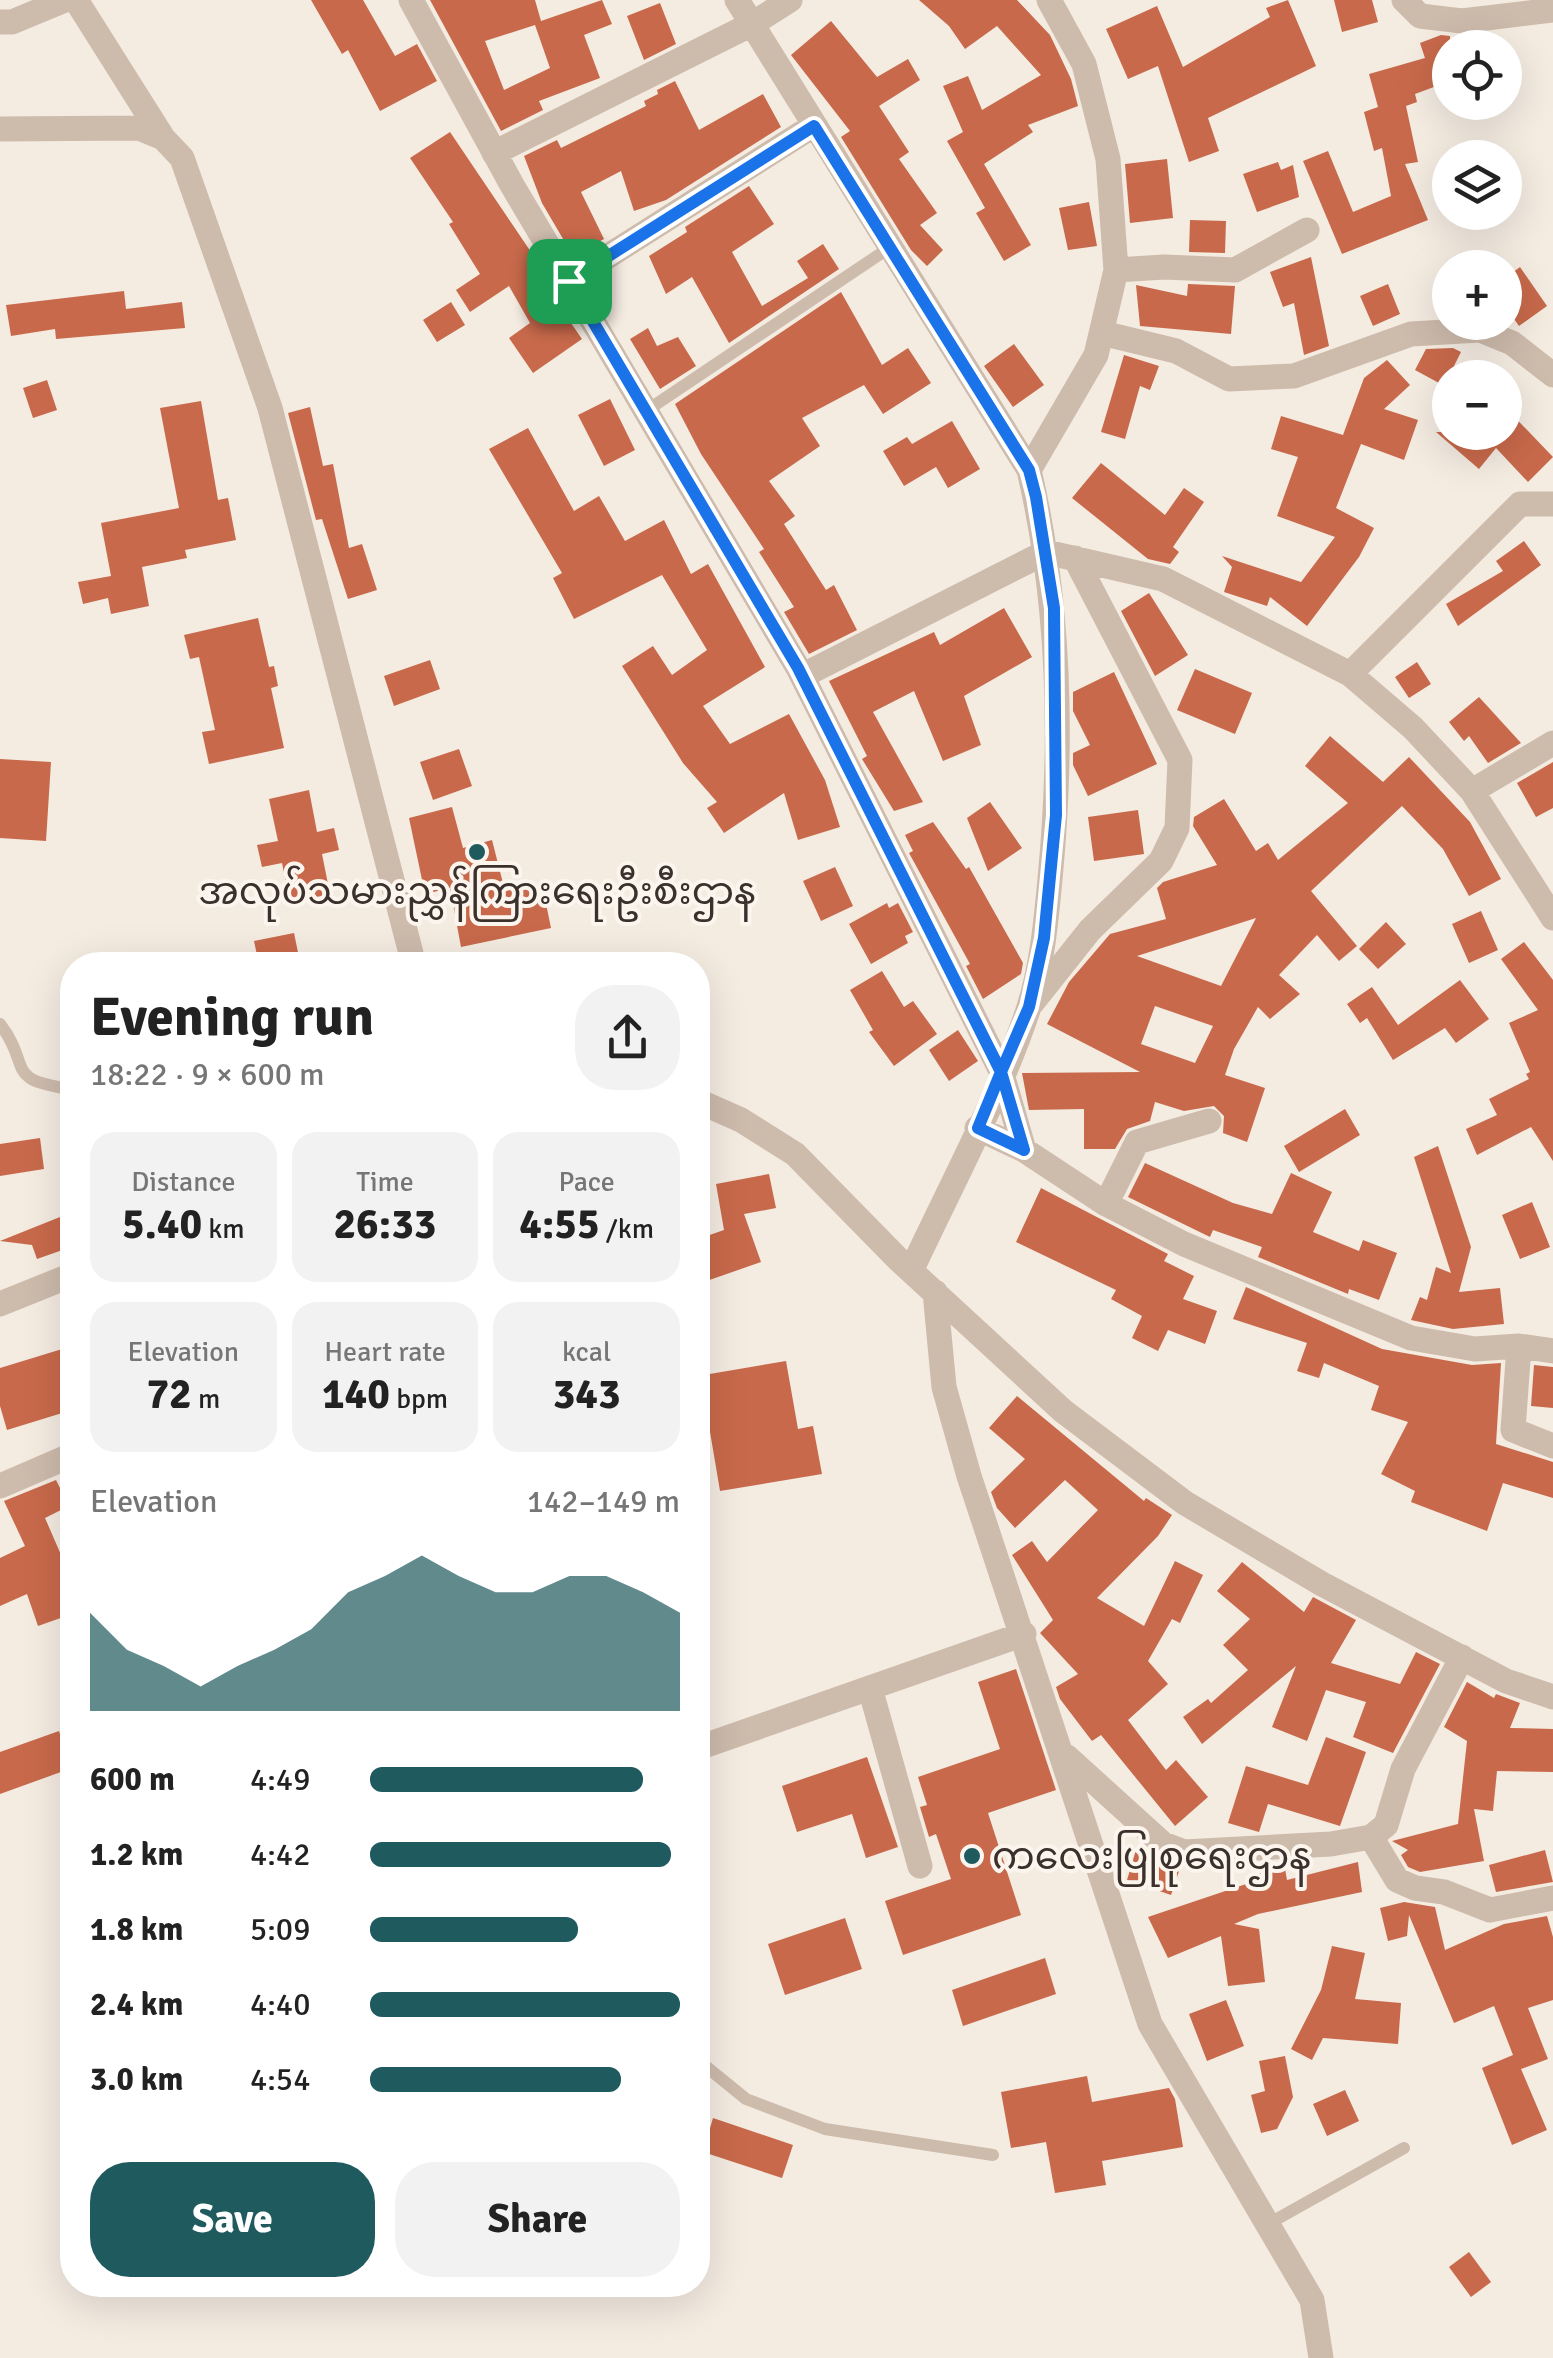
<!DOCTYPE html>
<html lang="en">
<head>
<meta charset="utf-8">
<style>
  body { margin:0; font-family:Signika,"Noto Sans Myanmar",sans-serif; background:#f2f2f2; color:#222; height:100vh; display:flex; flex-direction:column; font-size:38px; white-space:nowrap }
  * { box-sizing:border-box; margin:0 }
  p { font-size:32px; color:#767676 }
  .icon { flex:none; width:55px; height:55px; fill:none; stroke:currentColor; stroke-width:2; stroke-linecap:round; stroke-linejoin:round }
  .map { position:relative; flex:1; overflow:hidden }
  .details { position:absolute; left:60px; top:952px; width:650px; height:1345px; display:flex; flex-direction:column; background:#fff; border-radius:40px; box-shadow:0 10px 40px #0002 }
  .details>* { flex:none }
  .controls { position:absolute; left:1432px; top:30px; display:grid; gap:20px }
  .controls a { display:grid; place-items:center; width:90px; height:90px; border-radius:50%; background:#fff; box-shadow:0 10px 40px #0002; font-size:50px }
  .pin { position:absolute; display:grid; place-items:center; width:85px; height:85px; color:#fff; margin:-42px; border-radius:20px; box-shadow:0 5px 15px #0006 }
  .round { display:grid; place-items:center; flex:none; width:105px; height:105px; border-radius:40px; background:#f2f2f2 }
  .headline { display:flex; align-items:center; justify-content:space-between; height:170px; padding:0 30px }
  h1 { font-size:55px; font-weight:800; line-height:75px }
  .metrics { display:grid; grid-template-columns:repeat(3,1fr); gap:15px; height:170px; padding:10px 30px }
  .metrics div { display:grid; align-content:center; border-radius:25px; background:#f2f2f2; text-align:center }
  .metrics b { font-size:42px; font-weight:800 }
  .metrics small { font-size:28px; font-weight:400 }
  .metrics p { font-size:28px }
  .chart { height:280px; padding:20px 30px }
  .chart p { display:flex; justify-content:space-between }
  .chart svg { width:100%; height:180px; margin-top:10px; fill:#1f5a5e; opacity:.7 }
  .cta { display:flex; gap:20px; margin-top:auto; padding:20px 30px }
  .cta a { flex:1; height:115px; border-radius:40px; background:#1f5a5e; color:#fff; font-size:40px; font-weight:800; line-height:115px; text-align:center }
  .cta a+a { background:#f2f2f2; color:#222 }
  ul { padding:0 30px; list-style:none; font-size:32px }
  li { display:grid; grid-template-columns:160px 120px 1fr; align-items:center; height:75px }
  li i { height:25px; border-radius:12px; background:#1f5a5e }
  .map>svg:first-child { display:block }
  .building { fill:#c8694b; fill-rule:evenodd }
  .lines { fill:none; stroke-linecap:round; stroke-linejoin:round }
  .service { stroke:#cdbbac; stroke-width:12 }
  .minor { stroke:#cdbbac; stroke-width:25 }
  .route-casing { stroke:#fff; stroke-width:20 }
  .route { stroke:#1a73e8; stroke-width:12 }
  .poi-dot { fill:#1f5a5e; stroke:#fbf5ee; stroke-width:4 }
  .labels { text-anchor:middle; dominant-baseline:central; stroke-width:8; stroke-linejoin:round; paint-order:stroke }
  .poi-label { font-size:38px; fill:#3b302b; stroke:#fbf5ee }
</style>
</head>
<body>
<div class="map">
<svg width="1553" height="2358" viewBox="0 0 1553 2358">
  <rect width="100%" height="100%" fill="#f4ebe1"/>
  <path class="building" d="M 311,0 L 363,0 L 395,56 L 417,44 L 437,81 L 380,111 L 348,50 L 342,54 Z
    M 430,0 L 535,0 L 541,21 L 602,0 L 612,24 L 584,35 L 600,78 L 539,101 L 543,110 L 501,131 ZM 535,25 L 550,68 L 504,90 L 485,41 Z
    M 919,0 L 1017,0 L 1050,35 L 1071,79 L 1078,106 L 1028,125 L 1033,132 L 984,164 L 1031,245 L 1004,261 L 976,213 L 985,208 L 947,141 L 963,132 L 943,86 L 968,76 L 982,110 L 1041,75 L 997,26 L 965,49 L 949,26 Z
    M 1288,0 L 1316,66 L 1208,118 L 1219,151 L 1189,162 L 1158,66 L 1128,79 L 1106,29 L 1157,6 L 1183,67 L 1270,17 L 1266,8 Z
    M 1334,0 L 1372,0 L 1378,22 L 1342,32 Z
    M 660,3 L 676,44 L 644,60 L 627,16 Z
    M 831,21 L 877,77 L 908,59 L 920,80 L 879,106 L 909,152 L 899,159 L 937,213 L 920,225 L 943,250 L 927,266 L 911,250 L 841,137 L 850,131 L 791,55 Z
    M 1441,35 L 1450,36 L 1450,81 L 1415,94 L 1417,102 L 1406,106 L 1418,162 L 1405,164 L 1428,220 L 1342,254 L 1303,161 L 1328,151 L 1353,212 L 1391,196 L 1382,148 L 1374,151 L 1364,112 L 1378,107 L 1369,74 L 1425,58 L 1420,43 Z
    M 675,81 L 699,130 L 763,94 L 781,127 L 666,200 L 634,211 L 621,171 L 581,192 L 604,239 L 573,256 L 542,203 L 524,156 L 557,140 L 561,148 L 646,106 L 644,101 L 658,94 L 657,90 Z
    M 450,132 L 533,255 L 544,284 L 582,339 L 533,373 L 509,338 L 530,323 L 509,286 L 470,312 L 456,290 L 480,274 L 449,224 L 453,222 L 410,158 Z
    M 1167,159 L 1173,218 L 1130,223 L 1125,164 Z
    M 1278,162 L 1281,170 L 1293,165 L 1299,197 L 1257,212 L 1243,174 Z
    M 749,186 L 774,224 L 732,252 L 762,306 L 808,278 L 797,261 L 823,244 L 839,269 L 729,343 L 692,277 L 666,294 L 649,256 L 687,232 L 685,227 Z
    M 1089,202 L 1097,246 L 1068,250 L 1059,208 Z
    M 1190,220 L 1226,221 L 1225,253 L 1189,252 Z
    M 1311,257 L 1329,346 L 1304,355 L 1294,303 L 1283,307 L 1270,272 Z
    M 1520,267 L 1547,306 L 1519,326 L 1505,306 L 1505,278 Z
    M 1188,284 L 1235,286 L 1231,334 L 1140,326 L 1136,285 L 1187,296 Z
    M 1388,284 L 1400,314 L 1373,326 L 1360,296 Z
    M 124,291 L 126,309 L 182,302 L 185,328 L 56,339 L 55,329 L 11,336 L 6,305 Z
    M 841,292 L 882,365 L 908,348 L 931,383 L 883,414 L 864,385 L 802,418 L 820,446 L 769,481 L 795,516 L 784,524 L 826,590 L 834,585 L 857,630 L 809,654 L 784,612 L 794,607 L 759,552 L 764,549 L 701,454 L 675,404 Z
    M 451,302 L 465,325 L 437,342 L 423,320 Z
    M 648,328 L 657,346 L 678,337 L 696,366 L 660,389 L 630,339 Z
    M 1014,344 L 1044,385 L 1013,407 L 984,366 Z
    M 1453,348 L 1461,352 L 1450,374 L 1450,389 L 1415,370 L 1426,349 Z
    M 1124,355 L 1159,366 L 1150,390 L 1140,386 L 1125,439 L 1101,432 Z
    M 1387,360 L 1410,385 L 1384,409 L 1418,420 L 1404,460 L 1361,444 L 1336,508 L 1374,528 L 1359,557 L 1307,626 L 1270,597 L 1267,606 L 1224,592 L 1232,567 L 1222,556 L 1301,582 L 1335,537 L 1277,516 L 1298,457 L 1271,449 L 1281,416 L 1343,435 L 1364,378 Z
    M 47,380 L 57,410 L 33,418 L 23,388 Z
    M 610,399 L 635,450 L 604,466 L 578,415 Z
    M 201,401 L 218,500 L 228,498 L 236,540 L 185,550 L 187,558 L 142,567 L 149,606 L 111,614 L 108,598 L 83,604 L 78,582 L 111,576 L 101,523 L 179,508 L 160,408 Z
    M 310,407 L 323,466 L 333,464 L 349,548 L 362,544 L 377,590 L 348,599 L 322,519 L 316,520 L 288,413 Z
    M 1505,407 L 1553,457 L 1528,482 L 1496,448 L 1479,469 L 1436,432 L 1505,432 Z
    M 952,421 L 980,469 L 948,488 L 936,467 L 904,486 L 883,451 L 907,437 L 912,444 Z
    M 528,428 L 574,511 L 599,496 L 625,541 L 664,520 L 691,574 L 708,564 L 765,667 L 703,706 L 730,744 L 789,714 L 825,780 L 840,827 L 798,840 L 784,793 L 724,833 L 707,808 L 717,802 L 683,763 L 622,666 L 653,646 L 672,675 L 707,650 L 662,575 L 574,619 L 553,578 L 562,573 L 489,449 Z
    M 1101,463 L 1165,515 L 1184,488 L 1204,502 L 1173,547 L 1179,552 L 1170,564 L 1148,559 L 1072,498 Z
    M 1524,541 L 1541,565 L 1458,626 L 1446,604 L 1503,571 L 1496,561 Z
    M 1149,593 L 1188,655 L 1155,676 L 1121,611 Z
    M 1004,608 L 1032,657 L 964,696 L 981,745 L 943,761 L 914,691 L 873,712 L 923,802 L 894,811 L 862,759 L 867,756 L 829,681 L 934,632 L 940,645 Z
    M 258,618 L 269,667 L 274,666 L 278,686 L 271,688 L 284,748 L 209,764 L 202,732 L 215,730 L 199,657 L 190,659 L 184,635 Z
    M 430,660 L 440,689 L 394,706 L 384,676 Z
    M 1417,662 L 1431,684 L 1409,698 L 1395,677 Z
    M 1195,669 L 1252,693 L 1235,734 L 1177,710 Z
    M 1114,672 L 1157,764 L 1088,796 L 1073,765 L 1073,753 L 1090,745 L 1073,711 L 1073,692 Z
    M 1479,697 L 1521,743 L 1488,763 L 1469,736 L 1464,741 L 1449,722 Z
    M 1330,736 L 1383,782 L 1409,757 L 1470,822 L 1501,879 L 1469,896 L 1443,849 L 1402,806 L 1311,891 L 1357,946 L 1339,961 L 1317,935 L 1279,975 L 1300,994 L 1270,1019 L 1258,1007 L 1234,1049 L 1225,1075 L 1265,1088 L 1247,1142 L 1223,1133 L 1224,1116 L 1214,1106 L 1184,1111 L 1155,1102 L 1150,1121 L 1127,1129 L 1115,1149 L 1084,1149 L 1084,1109 L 1029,1110 L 1022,1073 L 1140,1072 L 1047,1024 L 1069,982 L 1110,934 L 1166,919 L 1157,888 L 1163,882 L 1217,865 L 1193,826 L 1194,817 L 1224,799 L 1256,851 L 1268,843 L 1278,860 L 1348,803 L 1305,766 ZM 1256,918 L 1221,986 L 1137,956 ZM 1155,1006 L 1213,1026 L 1195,1063 L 1141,1044 Z
    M 459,749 L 472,786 L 433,800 L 420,762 Z
    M 0,759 L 51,762 L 46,841 L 0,838 Z
    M 1553,762 L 1553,808 L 1536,817 L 1517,783 Z
    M 309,790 L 317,832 L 334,828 L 339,850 L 322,854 L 330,894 L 290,903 L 282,863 L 262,867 L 257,845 L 278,841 L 269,799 Z
    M 990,802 L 1022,848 L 988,871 L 967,818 Z
    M 452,807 L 463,848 L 492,840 L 505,891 L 542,884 L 551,928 L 461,947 L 450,888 L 425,894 L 409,818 Z
    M 1138,810 L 1144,854 L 1094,861 L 1088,817 Z
    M 933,822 L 966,869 L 969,867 L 1023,963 L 1021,974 L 983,999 L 966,966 L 970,964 L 909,853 L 913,851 L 905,835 Z
    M 835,867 L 853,906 L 821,921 L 803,881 Z
    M 887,903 L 889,908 L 898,903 L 913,932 L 905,936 L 908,943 L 871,964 L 849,924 Z
    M 1481,911 L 1498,950 L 1469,963 L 1452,924 Z
    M 1386,922 L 1406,944 L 1378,969 L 1359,949 Z
    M 294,933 L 300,962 L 259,965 L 254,941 Z
    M 1524,942 L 1553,980 L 1553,1161 L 1531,1127 L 1477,1155 L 1466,1129 L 1497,1115 L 1489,1099 L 1529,1079 L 1526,1074 L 1530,1072 L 1509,1023 L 1538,1010 L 1501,959 Z
    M 882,971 L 904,1007 L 913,1001 L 937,1034 L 894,1066 L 869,1032 L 873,1030 L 850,990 Z
    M 1460,980 L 1489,1019 L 1456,1043 L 1445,1028 L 1393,1060 L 1367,1018 L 1360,1023 L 1347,1004 L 1372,987 L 1398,1025 Z
    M 958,1030 L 978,1061 L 949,1081 L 929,1050 Z
    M 1345,1109 L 1360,1135 L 1299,1172 L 1284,1146 Z
    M 40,1138 L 44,1169 L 0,1176 L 0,1144 Z
    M 1438,1146 L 1471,1247 L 1459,1292 L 1500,1288 L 1504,1324 L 1453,1329 L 1411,1320 L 1420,1297 L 1427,1300 L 1436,1267 L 1451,1273 L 1414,1157 Z
    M 1145,1163 L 1233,1203 L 1272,1214 L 1291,1173 L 1332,1192 L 1313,1232 L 1359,1251 L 1363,1240 L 1397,1253 L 1379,1300 L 1349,1289 L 1348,1294 L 1258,1257 L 1262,1247 L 1213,1230 L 1210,1237 L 1128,1197 Z
    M 769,1174 L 776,1208 L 744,1214 L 761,1262 L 698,1284 L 698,1239 L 724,1230 L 716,1184 Z
    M 1041,1188 L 1168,1254 L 1164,1261 L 1194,1276 L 1183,1299 L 1217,1311 L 1205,1344 L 1168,1330 L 1158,1351 L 1132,1338 L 1142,1316 L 1111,1299 L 1116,1290 L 1016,1242 Z
    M 1532,1202 L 1550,1247 L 1520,1259 L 1502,1215 Z
    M 60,1217 L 71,1247 L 37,1259 L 32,1245 L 0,1241 Z
    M 1246,1287 L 1382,1349 L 1472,1365 L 1501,1363 L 1496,1444 L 1553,1462 L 1553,1498 L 1503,1483 L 1487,1531 L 1411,1502 L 1415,1491 L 1381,1474 L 1408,1422 L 1371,1410 L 1379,1386 L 1324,1363 L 1319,1378 L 1297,1371 L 1307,1343 L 1233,1319 Z
    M 72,1346 L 72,1410 L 7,1430 L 0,1406 L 0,1368 Z
    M 786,1361 L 798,1429 L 813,1426 L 822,1474 L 720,1491 L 708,1420 L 698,1422 L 698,1376 Z
    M 1534,1365 L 1553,1367 L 1553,1408 L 1531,1406 Z
    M 1017,1396 L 1144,1501 L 1146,1498 L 1172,1515 L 1158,1536 L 1097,1598 L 1144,1626 L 1175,1561 L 1203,1575 L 1180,1623 L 1172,1619 L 1148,1661 L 1168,1684 L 1128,1720 L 1166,1770 L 1176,1760 L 1208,1797 L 1175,1826 L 1101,1735 L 1092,1741 L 1060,1699 L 1056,1687 L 1078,1674 L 1040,1633 L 1053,1620 L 1012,1555 L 1032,1541 L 1047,1562 L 1098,1510 L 1065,1480 L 1015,1528 L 997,1508 L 991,1492 L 1025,1459 L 989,1428 Z
    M 56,1480 L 69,1506 L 45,1518 L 72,1580 L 72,1614 L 38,1626 L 27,1594 L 0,1606 L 0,1558 L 25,1546 L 4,1501 Z
    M 1242,1562 L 1304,1612 L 1313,1597 L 1356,1620 L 1331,1663 L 1400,1684 L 1416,1652 L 1440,1664 L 1393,1753 L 1353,1737 L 1366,1702 L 1326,1690 L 1307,1741 L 1272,1727 L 1296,1666 L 1202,1744 L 1183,1717 L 1208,1699 L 1211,1703 L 1248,1670 L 1223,1645 L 1250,1619 L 1217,1591 Z
    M 1016,1669 L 1056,1790 L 988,1813 L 1021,1915 L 903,1955 L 885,1901 L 951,1879 L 936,1834 L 929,1837 L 920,1807 L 927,1805 L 918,1777 L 1000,1749 L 978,1682 Z
    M 1467,1682 L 1494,1698 L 1496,1694 L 1520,1703 L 1510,1728 L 1553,1729 L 1553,1772 L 1497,1771 L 1493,1811 L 1474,1809 L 1484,1861 L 1420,1872 L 1408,1867 L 1401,1855 L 1408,1850 L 1392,1841 L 1458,1824 L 1467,1741 L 1444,1727 Z
    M 59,1731 L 72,1768 L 0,1794 L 0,1752 Z
    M 1326,1737 L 1366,1752 L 1340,1826 L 1268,1804 L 1259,1832 L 1228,1823 L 1246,1766 L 1308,1785 Z
    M 867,1757 L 898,1847 L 866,1858 L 852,1814 L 797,1832 L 782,1786 Z
    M 1136,1850 L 1180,1868 L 1171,1895 L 1127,1880 Z
    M 1545,1850 L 1553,1882 L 1496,1892 L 1489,1865 Z
    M 1358,1862 L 1362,1892 L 1258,1914 L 1234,1924 L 1259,1929 L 1265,1982 L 1228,1986 L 1221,1936 L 1168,1958 L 1148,1917 L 1258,1880 L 1255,1868 L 1284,1863 L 1287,1880 Z
    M 1404,1902 L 1435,1907 L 1445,1950 L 1504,1924 L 1547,1916 L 1553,1937 L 1553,2000 L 1528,2008 L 1548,2059 L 1521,2069 L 1547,2130 L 1512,2145 L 1482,2068 L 1513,2055 L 1494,2006 L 1454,2023 L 1409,1915 L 1407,1936 L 1388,1941 L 1380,1908 Z
    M 845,1918 L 862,1969 L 785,1995 L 768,1944 Z
    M 1332,1946 L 1365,1953 L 1355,1999 L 1401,2003 L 1398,2044 L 1323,2038 L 1312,2060 L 1291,2049 L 1321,1990 Z
    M 1045,1958 L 1056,1994 L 963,2026 L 952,1990 Z
    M 1226,2000 L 1244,2046 L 1207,2061 L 1189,2014 Z
    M 1285,2056 L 1293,2097 L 1277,2129 L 1261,2133 L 1251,2095 L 1265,2091 L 1259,2061 Z
    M 1087,2076 L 1092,2102 L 1169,2088 L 1175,2099 L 1183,2147 L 1102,2161 L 1106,2185 L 1055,2193 L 1046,2142 L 1011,2148 L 1001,2092 Z
    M 1345,2090 L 1359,2121 L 1327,2136 L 1313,2104 Z
    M 713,2118 L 793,2145 L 782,2178 L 703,2152 Z
    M 1469,2252 L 1491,2282 L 1471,2297 L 1449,2267 Z"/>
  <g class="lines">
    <path class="service" d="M 646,411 L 889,248
      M 0,1024 C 33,1067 2,1080 72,1089
      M 698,2060 L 746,2099 L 825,2129 L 993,2155
      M 1268,2224 L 1404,2148"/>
    <path class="minor" d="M 76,0 L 163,138 L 182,158 L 270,408 L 414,965
      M 411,0 L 512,185 L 798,668 L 1001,1071 L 1024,1150
      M 737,0 L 1029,470 C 1060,603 1063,743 1050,879 C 1046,922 1042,966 1029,1007 C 1001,1093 950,1187 911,1271
      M 1404,0 L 1420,16 L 1462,21 L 1553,10
      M 0,22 L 12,22 L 65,0
      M 0,129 L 139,128 L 163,138
      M 494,153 L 752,24 L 790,0
      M 1116,270 L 1164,267 L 1235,270 L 1307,230
      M 569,281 L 813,126
      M 1102,333 L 1176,351 L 1229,379 L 1294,376 L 1411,334 L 1480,330 L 1512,343 L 1553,375
      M 1029,470 L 1096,355 L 1116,270 L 1108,159 L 1084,64 L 1049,0
      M 1350,674 L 1520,504 L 1553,504
      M 802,676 L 1046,552 L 1163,579 L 1350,674 L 1413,728 L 1472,791 L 1553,918
      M 1472,791 L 1553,743
      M 1032,1003 L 1090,930 L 1161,861 L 1177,828 L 1180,760 L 1075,558
      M 698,1101 L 741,1120 L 795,1154 L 898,1259 L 1063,1411 L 1185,1503 L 1322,1584 L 1506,1681 L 1553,1697
      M 977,1128 L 1024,1150 L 1106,1204 L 1184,1244 L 1411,1338 L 1475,1349 L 1519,1346 L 1553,1351
      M 1106,1204 L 1137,1142 L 1209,1121
      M 935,1292 L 944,1387 L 969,1476 L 1150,2024 L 1312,2300 L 1321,2358
      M 0,1304 L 72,1275
      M 1519,1346 L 1513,1430 L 1553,1446
      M 0,1486 L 72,1455
      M 870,1688 L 920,1866
      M 698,1748 L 1024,1634
      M 1067,1757 L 1163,1844 L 1184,1852 L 1331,1844 L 1371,1837 L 1386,1825 L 1403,1769 L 1462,1657
      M 1371,1837 L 1397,1880 L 1415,1888 L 1444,1892 L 1490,1910 L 1553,1898"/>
  </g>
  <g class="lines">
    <g class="route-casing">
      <path id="route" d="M 569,281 L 798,668 L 1001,1072 L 978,1128 L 1024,1150 L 1001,1072 L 1029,1007 L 1044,938 L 1056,815 L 1054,608 L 1036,497 L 1029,470 L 814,126 L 569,281"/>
    </g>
    <use href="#route" class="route"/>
  </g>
  <g class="poi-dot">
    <circle cx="477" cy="852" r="10"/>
    <circle cx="972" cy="1856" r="10"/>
  </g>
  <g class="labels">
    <g class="poi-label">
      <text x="477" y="891">အလုပ်သမားညွှန်ကြားရေးဦးစီးဌာန</text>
      <text x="992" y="1856" text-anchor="start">ကလေးပြုစုရေးဌာန</text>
    </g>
  </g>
</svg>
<div class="controls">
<a><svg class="icon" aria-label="locate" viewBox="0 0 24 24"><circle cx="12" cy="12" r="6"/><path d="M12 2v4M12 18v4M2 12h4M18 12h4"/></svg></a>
<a><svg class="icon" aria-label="layers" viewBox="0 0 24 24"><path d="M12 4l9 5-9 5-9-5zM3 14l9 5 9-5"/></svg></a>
<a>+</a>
<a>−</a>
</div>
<div class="pin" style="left:569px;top:281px;background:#1e9e55"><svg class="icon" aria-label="arrive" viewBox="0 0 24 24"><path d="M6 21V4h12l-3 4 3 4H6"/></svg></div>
<section class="details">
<div class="headline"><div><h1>Evening run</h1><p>18:22 · 9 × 600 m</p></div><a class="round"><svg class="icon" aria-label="share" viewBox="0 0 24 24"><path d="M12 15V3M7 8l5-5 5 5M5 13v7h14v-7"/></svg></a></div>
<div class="metrics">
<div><p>Distance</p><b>5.40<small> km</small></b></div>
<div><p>Time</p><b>26:33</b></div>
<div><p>Pace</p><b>4:55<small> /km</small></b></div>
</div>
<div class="metrics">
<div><p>Elevation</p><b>72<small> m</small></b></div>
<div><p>Heart rate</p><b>140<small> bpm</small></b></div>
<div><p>kcal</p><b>343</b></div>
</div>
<div class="chart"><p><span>Elevation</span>142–149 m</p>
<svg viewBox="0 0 160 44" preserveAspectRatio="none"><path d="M0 44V20L10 29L20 33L30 38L40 33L50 29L60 24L70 15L80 11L90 6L100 11L110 15L120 15L130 11L140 11L150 15L160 20V44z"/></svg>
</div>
<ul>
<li><b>600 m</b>4:49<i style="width:88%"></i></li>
<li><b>1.2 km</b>4:42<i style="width:97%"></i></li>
<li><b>1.8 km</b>5:09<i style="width:67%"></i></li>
<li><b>2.4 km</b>4:40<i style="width:100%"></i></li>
<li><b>3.0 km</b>4:54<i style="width:81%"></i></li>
</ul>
<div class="cta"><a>Save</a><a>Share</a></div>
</section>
</div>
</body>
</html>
